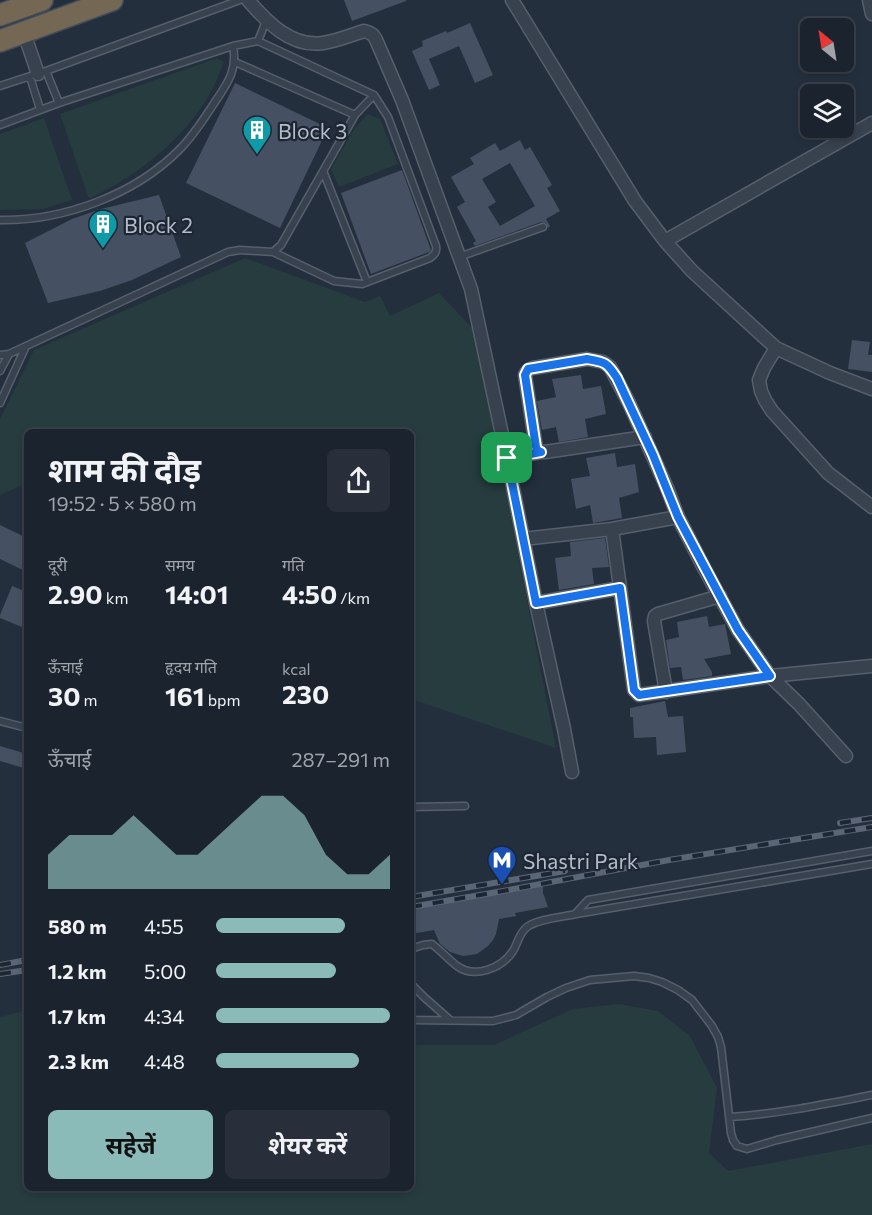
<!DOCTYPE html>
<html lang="hi">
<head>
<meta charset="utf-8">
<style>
  body { margin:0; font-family:Commissioner,"Noto Sans Devanagari",sans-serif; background:#282f3a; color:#f1f3f6; height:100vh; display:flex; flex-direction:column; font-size:22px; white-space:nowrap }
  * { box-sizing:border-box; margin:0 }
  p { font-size:20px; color:#a0a4aa }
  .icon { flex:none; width:33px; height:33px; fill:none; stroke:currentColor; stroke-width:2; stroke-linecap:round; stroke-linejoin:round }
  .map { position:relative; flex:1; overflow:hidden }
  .sheet { position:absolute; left:24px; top:429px; width:390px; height:762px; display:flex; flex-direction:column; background:#1b232e; border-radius:9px; box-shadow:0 3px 9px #0003,0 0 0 2px #39404a }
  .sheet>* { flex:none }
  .needle { width:39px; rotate:330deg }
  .tools { position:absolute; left:800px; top:18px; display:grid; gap:12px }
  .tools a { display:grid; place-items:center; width:54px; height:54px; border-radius:9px; background:#1b232e; box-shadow:0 3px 9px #0003,0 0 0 2px #39404a; font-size:30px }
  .pin { position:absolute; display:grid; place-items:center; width:51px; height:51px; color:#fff; margin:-26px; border-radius:12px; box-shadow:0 3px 9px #0006 }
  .round { display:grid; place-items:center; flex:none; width:63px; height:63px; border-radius:9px; background:#282f3a }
  .overview { display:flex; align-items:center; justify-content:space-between; height:102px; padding:0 24px }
  h1 { font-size:33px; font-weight:700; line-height:45px }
  .figures { display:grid; grid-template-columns:repeat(3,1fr); gap:9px; height:102px; padding:6px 24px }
  .figures div { display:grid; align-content:center }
  .figures b { font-size:26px; font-weight:700 }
  .figures small { font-size:16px; font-weight:400 }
  .figures p { font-size:16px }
  .chart { height:168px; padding:12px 24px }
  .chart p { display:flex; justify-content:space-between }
  .chart svg { width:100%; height:108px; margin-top:6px; fill:#8bbbb9; opacity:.7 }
  .cta { display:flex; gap:12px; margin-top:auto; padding:12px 24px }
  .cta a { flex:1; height:69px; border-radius:9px; background:#8bbbb9; color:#111; font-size:24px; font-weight:700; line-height:69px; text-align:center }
  .cta a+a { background:#282f3a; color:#f1f3f6 }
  ul { padding:0 24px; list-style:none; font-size:20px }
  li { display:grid; grid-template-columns:96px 72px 1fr; align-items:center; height:45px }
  li i { height:15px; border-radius:8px; background:#8bbbb9 }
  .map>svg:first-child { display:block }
  .green { fill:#263c3f }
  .building { fill:#455162; fill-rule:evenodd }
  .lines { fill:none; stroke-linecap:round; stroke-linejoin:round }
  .lane-casing { stroke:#565f6c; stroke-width:9 }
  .street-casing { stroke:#565f6c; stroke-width:15 }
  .highway-casing { stroke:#434c59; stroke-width:24 }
  .lane { stroke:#38414e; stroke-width:6 }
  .street { stroke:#38414e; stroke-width:12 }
  .highway { stroke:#746855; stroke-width:21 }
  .rail-casing { stroke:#5a6575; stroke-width:6 }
  .rail { stroke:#1d2633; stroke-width:4; stroke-dasharray:11; stroke-linecap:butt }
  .route-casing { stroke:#fff; stroke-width:12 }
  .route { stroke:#1a73e8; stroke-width:8 }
  .labels { text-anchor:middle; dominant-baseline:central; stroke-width:4.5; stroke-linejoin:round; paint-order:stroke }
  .poi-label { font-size:21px; fill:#b4bcc9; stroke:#1d2633; text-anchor:start }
</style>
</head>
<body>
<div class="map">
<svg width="872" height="1215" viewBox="0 0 872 1215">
  <rect width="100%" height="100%" fill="#242f3e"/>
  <path class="green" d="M 217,58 L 224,62 C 220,71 217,80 213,88 C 187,138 138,175 89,199 L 60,114 Z
    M 368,114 L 380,119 L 398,164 L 339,187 L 331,169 L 354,129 Z
    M 44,118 L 72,200 L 43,209 L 0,210 L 0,134 Z
    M 245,258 L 365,302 L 380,296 L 390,316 L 439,293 L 474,330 L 556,748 L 411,699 L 411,432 L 27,432 L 27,483 L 0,495 L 0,419 L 34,350 Z
    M 619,1004 L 658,1011 L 690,1036 L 717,1088 L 709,1153 L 728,1171 L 872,1144 L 872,1215 L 0,1215 L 0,1017 L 27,1010 L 27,1188 L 411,1188 L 411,1045 L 494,1045 L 573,1009 Z"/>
  <path class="building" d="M 344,0 L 406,0 L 406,1 L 352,21 Z
    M 470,23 L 493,75 L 475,83 L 459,46 L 429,59 L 440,85 L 429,90 L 412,51 L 423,46 L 422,41 L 446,31 L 447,33 Z
    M 235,83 L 328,128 L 280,228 L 186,183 Z
    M 520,140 L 525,150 L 530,147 L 552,185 L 547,188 L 560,211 L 546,219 L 550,226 L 548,228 L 546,223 L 541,222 L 475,246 L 473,243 L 476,241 L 457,207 L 465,202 L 451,177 L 474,164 L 470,158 L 495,143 L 500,151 ZM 510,163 L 535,206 L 500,226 L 488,207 L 496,202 L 482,179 Z
    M 402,170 L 431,250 L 429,252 L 371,274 L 341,193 Z
    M 159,195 L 181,257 L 132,280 L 100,291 L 48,303 L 25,243 L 72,219 L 101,209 Z
    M 852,340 L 870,342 L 868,355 L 872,355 L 872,372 L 848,369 Z
    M 581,375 L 583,389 L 601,386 L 606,414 L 585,419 L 588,437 L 559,442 L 556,427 L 542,430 L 537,401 L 556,397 L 552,379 Z
    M 615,453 L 617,467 L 635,464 L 639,492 L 619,498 L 622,518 L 593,523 L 590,505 L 576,509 L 571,479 L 590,476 L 586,458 Z
    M 0,525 L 27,538 L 27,572 L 0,559 Z
    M 605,538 L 609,567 L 592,568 L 594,584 L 559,590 L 555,558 L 571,556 L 570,542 Z
    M 12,586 L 27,592 L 27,629 L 0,618 L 0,615 Z
    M 707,616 L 709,627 L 725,624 L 731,654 L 704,659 L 712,672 L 712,676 L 683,680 L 681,667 L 670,668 L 666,640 L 679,637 L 677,622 Z
    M 665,701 L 668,717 L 683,716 L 686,752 L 657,755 L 656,737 L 634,738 L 633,717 L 630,717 L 630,708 Z
    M 0,746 L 27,754 L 27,769 L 0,761 Z
    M 543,884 L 543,893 L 548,907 L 515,913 L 516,916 L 499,919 L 496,934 L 493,940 L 488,946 L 477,954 L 463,956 L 450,952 L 440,944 L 434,930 L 411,934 L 411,906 L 530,888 Z"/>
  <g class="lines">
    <g class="lane-casing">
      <path id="lane" d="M 258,41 L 266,21
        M 46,71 L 59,103
        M 30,77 L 40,109
        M 0,86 L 46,71 L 240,0
        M 355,115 L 374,95
        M 0,125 L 59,103 L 233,46 L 258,41 L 374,95 L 388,117 L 436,246 C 437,252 435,254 430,258 L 362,284 L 334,281 L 273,252
        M 323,171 L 367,282
        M 0,220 C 63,221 135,195 180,149 C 193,136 203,120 213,105 C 226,85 238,72 233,46
        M 459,257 L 543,227
        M 9,354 L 228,252 L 240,250 L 273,252 L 281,245 L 355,115 L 235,62
        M 0,355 L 9,354 L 0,371
        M 0,403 L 26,346
        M 0,721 L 27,728
        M 411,807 L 465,806
        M 576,913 L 588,900 L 872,851
        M 411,949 L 423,945 L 432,944 C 441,951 448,959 457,966 C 475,979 502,968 513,951 C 518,943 519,933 527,927 C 538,919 562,917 576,914 L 872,864
        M 411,984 L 425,998 L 450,1020
        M 411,1020 L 493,1021 L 516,1015 L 547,997 L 566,988 L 590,980 L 634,976 L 649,978 L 662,982 L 678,990 L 692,1000 L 712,1026 L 718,1037 L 721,1047 L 731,1133 L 733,1140 L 737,1146 L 747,1149 L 777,1140 L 872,1118
        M 730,1117 C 778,1114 825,1104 872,1095"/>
    </g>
    <g class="street-casing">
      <path id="street" d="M 248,0 C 266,21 291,48 323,43 C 337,41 351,35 364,31 C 372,33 374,35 377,42 L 402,100 L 471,289 L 507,458 L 536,603 L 564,729 L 572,772
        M 512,0 L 635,201 L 665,241 L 692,271 L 776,348 L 764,368 L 759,380 L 761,391 L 765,400 L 772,411 L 828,473 L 872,507
        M 869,0 L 872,14
        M 24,33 L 38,74
        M 665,241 L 872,123
        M 776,348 L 830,373 L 872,389
        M 507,458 L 541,452
        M 612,529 L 634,690 L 639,695 L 770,676 L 738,630 L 704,568 L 678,517 L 667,488 L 629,403 L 610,367 L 603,362 L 587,359 L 533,368 C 529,369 527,370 525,375 L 536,448 L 538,451 L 545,452 L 645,437
        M 523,539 L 612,529 L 678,517
        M 536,603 L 620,588
        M 666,692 L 654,621 L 655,616 L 658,614 L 720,596
        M 846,756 L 799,704 L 770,676 L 872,666"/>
    </g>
    <g class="highway-casing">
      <path id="highway" d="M 0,15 L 42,0
        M 0,41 L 112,0"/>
    </g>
    <use href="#lane" class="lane"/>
    <use href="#street" class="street"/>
    <use href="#highway" class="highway"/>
    <g class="rail-casing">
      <path id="rail" d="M 840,823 L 872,818
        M 411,897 L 565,871
        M 411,907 L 503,891 L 669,860 L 872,827
        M 0,965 L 27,960
        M 0,974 L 27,970"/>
    </g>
    <use href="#rail" class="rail"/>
  </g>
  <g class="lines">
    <g class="route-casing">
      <path id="route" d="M 587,359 C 605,362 607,362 617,378 L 653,455 L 678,517 L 738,630 L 770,676 L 639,695 L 634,690 L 620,588 L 536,603 L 507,458 L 541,452 L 538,451 L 536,447 L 525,375 L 528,369 Z"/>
    </g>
    <use href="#route" class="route"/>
  </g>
  <defs>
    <g id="building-pin" transform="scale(1.5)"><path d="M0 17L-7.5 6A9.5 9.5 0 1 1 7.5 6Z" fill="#0f9aa8" stroke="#1d2633"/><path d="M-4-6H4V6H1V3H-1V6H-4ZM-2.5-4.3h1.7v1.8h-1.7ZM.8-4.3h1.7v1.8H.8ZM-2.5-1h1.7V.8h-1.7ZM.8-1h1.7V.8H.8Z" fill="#fff"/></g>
    <g id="metro-pin" transform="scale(1.5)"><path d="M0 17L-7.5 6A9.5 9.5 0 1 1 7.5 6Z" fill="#1a4fb4" stroke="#1d2633"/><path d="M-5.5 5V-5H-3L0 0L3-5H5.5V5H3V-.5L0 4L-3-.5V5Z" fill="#fff"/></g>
  </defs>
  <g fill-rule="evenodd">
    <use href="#building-pin" x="257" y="130"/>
    <use href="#building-pin" x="103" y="224"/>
    <use href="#metro-pin" x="502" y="860"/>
  </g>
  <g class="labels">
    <g class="poi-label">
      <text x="278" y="130">Block 3</text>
      <text x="124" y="224">Block 2</text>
      <text x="523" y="860">Shastri Park</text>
    </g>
  </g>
</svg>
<div class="tools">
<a><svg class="needle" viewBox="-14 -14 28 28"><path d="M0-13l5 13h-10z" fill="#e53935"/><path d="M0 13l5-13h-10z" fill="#a0a4aa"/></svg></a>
<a><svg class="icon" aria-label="layers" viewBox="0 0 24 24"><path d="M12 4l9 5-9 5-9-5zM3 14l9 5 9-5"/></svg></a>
</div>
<div class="pin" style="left:507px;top:458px;background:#1e9e55"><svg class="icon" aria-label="arrive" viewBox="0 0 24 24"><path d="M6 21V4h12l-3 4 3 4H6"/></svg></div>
<section class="sheet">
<div class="overview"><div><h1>शाम की दौड़</h1><p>19:52 · 5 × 580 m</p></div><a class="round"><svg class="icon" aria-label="share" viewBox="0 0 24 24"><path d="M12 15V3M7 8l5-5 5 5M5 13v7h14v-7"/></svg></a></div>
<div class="figures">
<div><p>दूरी</p><b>2.90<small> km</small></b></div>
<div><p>समय</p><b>14:01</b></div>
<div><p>गति</p><b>4:50<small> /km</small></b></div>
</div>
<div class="figures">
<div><p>ऊँचाई</p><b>30<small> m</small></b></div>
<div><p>हृदय गति</p><b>161<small> bpm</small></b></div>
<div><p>kcal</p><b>230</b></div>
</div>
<div class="chart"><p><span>ऊँचाई</span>287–291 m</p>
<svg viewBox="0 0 160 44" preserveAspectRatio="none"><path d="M0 44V30L10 22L20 22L30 22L40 14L50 22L60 30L70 30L80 22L90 14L100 6L110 6L120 14L130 30L140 38L150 38L160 30V44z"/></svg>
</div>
<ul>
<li><b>580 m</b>4:55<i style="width:74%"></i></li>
<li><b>1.2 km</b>5:00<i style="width:69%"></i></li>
<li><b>1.7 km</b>4:34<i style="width:100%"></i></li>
<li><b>2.3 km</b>4:48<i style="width:82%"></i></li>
</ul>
<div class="cta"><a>सहेजें</a><a>शेयर करें</a></div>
</section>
</div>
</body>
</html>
